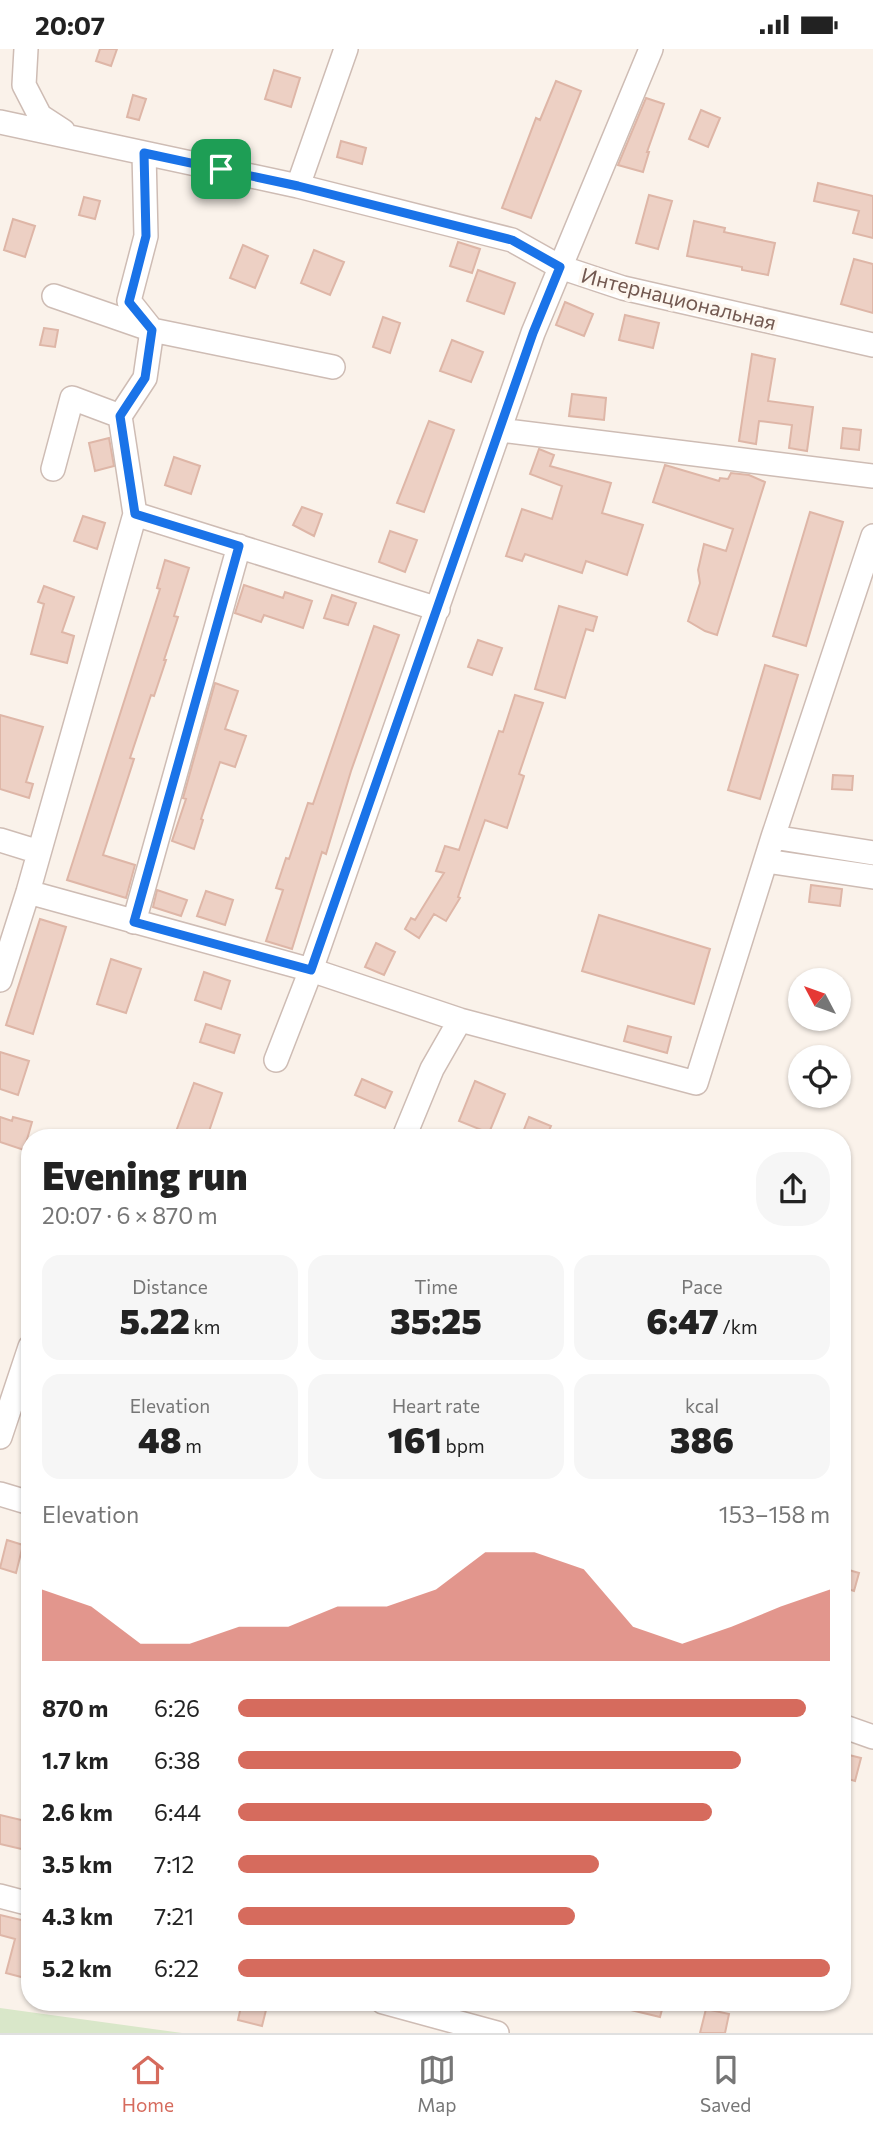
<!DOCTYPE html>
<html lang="en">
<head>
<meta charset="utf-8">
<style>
  body { margin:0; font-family:Commissioner,sans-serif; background:#f6f6f6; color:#222; height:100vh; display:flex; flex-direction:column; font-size:26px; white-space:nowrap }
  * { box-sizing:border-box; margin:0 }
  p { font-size:23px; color:#767676 }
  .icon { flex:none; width:38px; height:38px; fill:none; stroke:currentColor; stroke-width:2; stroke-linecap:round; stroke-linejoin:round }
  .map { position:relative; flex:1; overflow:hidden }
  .details { position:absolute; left:21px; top:1080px; width:830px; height:882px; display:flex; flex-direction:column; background:#fff; border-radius:28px; box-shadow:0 2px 5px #0004 }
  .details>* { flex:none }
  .needle { width:46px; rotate:311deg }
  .buttons { position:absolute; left:788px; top:919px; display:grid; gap:14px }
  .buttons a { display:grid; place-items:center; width:63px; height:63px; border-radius:50%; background:#fff; box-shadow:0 2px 5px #0004; font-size:35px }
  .pin { position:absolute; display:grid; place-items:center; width:60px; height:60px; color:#fff; margin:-30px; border-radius:14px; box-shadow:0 4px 10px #0006 }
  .round { display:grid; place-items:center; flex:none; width:74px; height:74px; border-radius:28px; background:#f6f6f6 }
  .overview { display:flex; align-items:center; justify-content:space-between; height:119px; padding:0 21px }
  h1 { font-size:38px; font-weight:800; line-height:52px }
  .metrics { display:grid; grid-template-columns:repeat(3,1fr); gap:10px; height:119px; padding:7px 21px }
  .metrics div { display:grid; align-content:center; border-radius:18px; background:#f6f6f6; text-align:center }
  .metrics b { font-size:35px; font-weight:800 }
  .metrics small { font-size:19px; font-weight:400 }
  .metrics p { font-size:19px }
  .chart { height:196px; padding:14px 21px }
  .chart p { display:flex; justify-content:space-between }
  .chart svg { width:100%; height:126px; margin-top:7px; fill:#d66b5d; opacity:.7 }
  ul { padding:0 21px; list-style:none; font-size:23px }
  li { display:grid; grid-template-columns:112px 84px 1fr; align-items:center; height:52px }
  li i { height:18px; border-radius:9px; background:#d66b5d }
  .status { display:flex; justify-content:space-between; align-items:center; height:49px; padding:0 35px; background:#fff; direction:ltr }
  .status svg { height:19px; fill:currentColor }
  .tab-bar { display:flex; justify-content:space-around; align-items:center; height:98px; border-top:2px solid #e0e0e0; background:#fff; font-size:19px; color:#767676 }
  .tab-bar a { display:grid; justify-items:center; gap:4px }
  .tab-bar .on { color:#d66b5d }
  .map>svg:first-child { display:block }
  .green { fill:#d9e7c9 }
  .building { fill:#edd0c4; stroke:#deb6a7; stroke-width:2 }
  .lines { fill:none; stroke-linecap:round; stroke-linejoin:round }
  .minor-casing { stroke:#cebcb4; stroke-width:26 }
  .minor { stroke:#fff; stroke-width:23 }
  .route-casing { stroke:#fff; stroke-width:14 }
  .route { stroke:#1a73e8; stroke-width:9 }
  .labels { text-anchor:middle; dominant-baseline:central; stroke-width:7; stroke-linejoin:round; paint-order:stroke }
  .street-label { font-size:21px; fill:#725850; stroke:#fdf7f0 }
</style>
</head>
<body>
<div class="status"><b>20:07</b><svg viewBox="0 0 49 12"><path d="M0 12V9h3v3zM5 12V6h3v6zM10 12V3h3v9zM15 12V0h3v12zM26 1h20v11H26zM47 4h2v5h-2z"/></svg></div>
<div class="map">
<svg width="873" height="1984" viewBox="0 0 873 1984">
  <rect width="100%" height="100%" fill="#faf2ea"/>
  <path class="green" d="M 0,1959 L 182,1984 L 0,1984 Z"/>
  <path class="building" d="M 100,0 L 117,0 L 111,17 L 96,12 Z
    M 274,21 L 300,29 L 291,58 L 265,50 Z
    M 556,32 L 581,42 L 531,169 L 502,159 L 536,69 L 540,71 Z
    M 133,46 L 146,50 L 139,71 L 127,68 Z
    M 646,49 L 664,55 L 647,103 L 649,103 L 643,123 L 618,116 Z
    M 701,61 L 720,69 L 708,98 L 689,90 Z
    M 341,92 L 366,99 L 362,115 L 337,108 Z
    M 818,134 L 873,147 L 873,189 L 853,184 L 859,162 L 814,152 Z
    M 649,146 L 672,152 L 658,200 L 636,194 Z
    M 84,148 L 100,152 L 95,170 L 79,166 Z
    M 13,170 L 35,177 L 25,208 L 4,201 Z
    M 694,172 L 725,179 L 724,183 L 775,194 L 768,226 L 742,221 L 742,218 L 687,207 Z
    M 458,193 L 480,200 L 472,224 L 450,217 Z
    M 243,196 L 268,207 L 255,239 L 230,229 Z
    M 314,201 L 344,213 L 330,246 L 301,234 Z
    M 854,210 L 873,215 L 873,264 L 841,255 Z
    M 478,221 L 515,234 L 504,265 L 467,252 Z
    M 565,253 L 593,265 L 584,287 L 556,276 Z
    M 625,266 L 659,274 L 653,299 L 619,291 Z
    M 383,268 L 400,274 L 390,304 L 373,298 Z
    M 44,279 L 58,281 L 55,298 L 40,296 Z
    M 452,291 L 483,303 L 471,333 L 440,322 Z
    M 752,305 L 775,310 L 768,352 L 813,358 L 807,402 L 789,399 L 792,376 L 759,372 L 756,395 L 739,392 Z
    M 572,345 L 606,349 L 604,371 L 569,367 Z
    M 429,372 L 454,381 L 424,463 L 397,454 Z
    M 843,379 L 861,381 L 859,401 L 841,399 Z
    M 109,389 L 114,417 L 95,422 L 89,394 Z
    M 539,400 L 554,406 L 550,417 L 611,434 L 602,464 L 643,476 L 627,526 L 586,512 L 582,524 L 525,505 L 522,512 L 506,507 L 522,460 L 552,470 L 562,437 L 530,425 Z
    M 174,408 L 200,417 L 191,445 L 165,436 Z
    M 665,416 L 719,432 L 720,429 L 728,430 L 731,424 L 749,426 L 765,433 L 717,586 L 705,582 L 688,572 L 700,534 L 698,521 L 704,495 L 726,502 L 733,480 L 653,453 Z
    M 302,458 L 322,465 L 314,487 L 293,476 Z
    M 810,463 L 843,473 L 806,597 L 773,587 Z
    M 83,467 L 105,474 L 97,500 L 74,492 Z
    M 390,482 L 417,491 L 405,523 L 379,513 Z
    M 165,511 L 189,519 L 174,567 L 178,568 L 164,611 L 166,611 L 154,647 L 151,646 L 130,709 L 134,710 L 103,806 L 135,816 L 126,849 L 67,831 L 160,540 L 157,539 Z
    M 244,536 L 283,549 L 285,543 L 312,552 L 303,579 L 264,566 L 261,573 L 235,564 Z
    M 44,537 L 74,548 L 62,583 L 74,587 L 67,614 L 31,605 L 44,555 L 38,553 Z
    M 332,546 L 356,554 L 348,576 L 324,569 Z
    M 559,557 L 597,568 L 593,582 L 586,580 L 565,649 L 535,640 Z
    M 374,577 L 399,586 L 351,722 L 326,805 L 322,803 L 292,900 L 266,892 L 283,841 L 276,839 L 286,809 L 289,810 L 308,754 L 313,755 Z
    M 478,591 L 502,599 L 492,626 L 468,618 Z
    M 765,616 L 798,626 L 760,750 L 728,741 Z
    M 215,634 L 238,642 L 225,680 L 246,687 L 235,718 L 220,713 L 201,770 L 203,771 L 194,800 L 172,792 L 186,750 L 183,749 Z
    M 515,646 L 543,654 L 519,725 L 524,727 L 507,779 L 485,771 L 458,848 L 460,849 L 446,872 L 434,865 L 419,889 L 405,880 L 411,869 L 415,871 L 444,824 L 436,822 L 445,797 L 459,801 L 499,682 L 503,683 Z
    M 0,666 L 43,678 L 26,733 L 33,735 L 29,749 L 0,740 Z
    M 833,726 L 853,727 L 852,741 L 832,740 Z
    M 811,836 L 842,840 L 840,857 L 809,853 Z
    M 157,841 L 187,851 L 181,867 L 153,858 Z
    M 206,842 L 233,851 L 225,876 L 197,867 Z
    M 599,866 L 710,900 L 694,955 L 582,922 Z
    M 40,870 L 66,878 L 33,985 L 6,976 Z
    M 376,894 L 395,903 L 384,926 L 365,918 Z
    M 111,910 L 141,920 L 126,964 L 97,955 Z
    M 204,923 L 230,932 L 221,960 L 195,951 Z
    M 206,975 L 240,986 L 234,1004 L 200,993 Z
    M 628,977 L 671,988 L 667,1004 L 624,992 Z
    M 0,1003 L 29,1012 L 18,1046 L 0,1040 Z
    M 362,1030 L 392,1043 L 385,1059 L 355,1046 Z
    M 475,1032 L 505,1045 L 489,1084 L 459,1072 Z
    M 194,1034 L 222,1044 L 207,1088 L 174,1088 Z
    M 0,1068 L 12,1072 L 13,1068 L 32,1073 L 24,1101 L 0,1093 Z
    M 529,1068 L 551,1077 L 546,1088 L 521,1088 Z
    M 7,1491 L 23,1496 L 16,1524 L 0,1519 Z
    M 842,1519 L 859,1524 L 854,1542 L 842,1538 Z
    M 845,1705 L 861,1709 L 855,1732 L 842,1728 Z
    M 0,1766 L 30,1773 L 30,1802 L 0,1795 Z
    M 0,1866 L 30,1873 L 30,1912 L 25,1929 L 6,1924 L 15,1890 L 0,1886 Z
    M 242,1953 L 268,1953 L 262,1977 L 238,1971 Z
    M 618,1953 L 664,1953 L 660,1968 L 618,1958 Z
    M 706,1960 L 729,1965 L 725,1984 L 700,1984 Z"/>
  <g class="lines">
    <g class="minor-casing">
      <path id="minor" d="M 26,0 L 24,36 L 40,67 L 63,82
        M 0,73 L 298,137 L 512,191 L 560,218 L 623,239 L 873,296
        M 298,137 L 346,0
        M 54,247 L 152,281 L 333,318
        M 500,381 L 873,427
        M 53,420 L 72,349 L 120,367
        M 135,465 L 120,367 L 145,329 L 152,281 L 129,252 L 146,187 L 144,104
        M 773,788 L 873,804
        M 0,791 L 39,803
        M 766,812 L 873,828
        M 28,843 L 311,921 L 460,971 L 696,1034 L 773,788 L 873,487
        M 134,873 L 239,497
        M 0,931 L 28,843 L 135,465 L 438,560
        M 276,1011 L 311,921 L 533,284 L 651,0
        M 404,1088 L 432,1020 L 460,971
        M 0,1388 L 30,1298
        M 0,1445 L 30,1454
        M 842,1677 L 873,1688
        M 0,1847 L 30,1855
        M 383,1953 L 497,1984"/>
    </g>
    <use href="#minor" class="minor"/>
  </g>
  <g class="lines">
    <g class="route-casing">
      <path id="route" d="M 144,104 L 298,137 L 512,191 L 560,218 L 533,284 L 311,921 L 134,873 L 239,497 L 135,465 L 120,367 L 145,329 L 152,281 L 129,253 L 146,187 Z"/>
    </g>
    <use href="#route" class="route"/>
  </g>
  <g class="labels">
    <g class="street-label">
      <text transform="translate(679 249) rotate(14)">Интернациональная</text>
    </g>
  </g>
</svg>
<div class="buttons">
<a><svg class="needle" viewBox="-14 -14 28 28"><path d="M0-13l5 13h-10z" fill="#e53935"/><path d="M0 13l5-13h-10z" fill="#767676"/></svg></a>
<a><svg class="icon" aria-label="locate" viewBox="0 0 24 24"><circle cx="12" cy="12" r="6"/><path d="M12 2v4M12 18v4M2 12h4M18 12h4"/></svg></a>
</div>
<div class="pin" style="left:221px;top:120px;background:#1e9e55"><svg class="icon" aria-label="arrive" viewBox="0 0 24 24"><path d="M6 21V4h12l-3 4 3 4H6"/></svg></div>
<section class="details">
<div class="overview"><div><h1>Evening run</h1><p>20:07 · 6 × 870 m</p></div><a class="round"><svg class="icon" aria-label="share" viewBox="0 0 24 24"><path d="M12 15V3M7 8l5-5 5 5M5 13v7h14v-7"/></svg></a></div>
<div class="metrics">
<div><p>Distance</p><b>5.22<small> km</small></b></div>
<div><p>Time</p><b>35:25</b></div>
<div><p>Pace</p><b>6:47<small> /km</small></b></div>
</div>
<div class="metrics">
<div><p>Elevation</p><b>48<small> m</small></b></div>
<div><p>Heart rate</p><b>161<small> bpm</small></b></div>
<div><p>kcal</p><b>386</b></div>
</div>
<div class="chart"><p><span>Elevation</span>153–158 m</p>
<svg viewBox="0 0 160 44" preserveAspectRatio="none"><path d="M0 44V19L10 25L20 38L30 38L40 32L50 32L60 25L70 25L80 19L90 6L100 6L110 12L120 32L130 38L140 32L150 25L160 19V44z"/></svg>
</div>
<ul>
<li><b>870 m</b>6:26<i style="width:96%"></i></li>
<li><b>1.7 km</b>6:38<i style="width:85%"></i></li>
<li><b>2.6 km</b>6:44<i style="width:80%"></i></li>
<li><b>3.5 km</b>7:12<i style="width:61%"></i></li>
<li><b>4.3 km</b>7:21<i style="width:57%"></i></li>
<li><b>5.2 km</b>6:22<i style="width:100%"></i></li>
</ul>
</section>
</div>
<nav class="tab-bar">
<a class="on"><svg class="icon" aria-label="home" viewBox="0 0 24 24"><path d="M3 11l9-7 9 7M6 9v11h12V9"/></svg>Home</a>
<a><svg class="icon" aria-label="map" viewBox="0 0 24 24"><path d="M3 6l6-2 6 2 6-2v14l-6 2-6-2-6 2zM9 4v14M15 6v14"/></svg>Map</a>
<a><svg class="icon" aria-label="saved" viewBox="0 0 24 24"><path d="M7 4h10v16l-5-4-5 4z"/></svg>Saved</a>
</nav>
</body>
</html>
